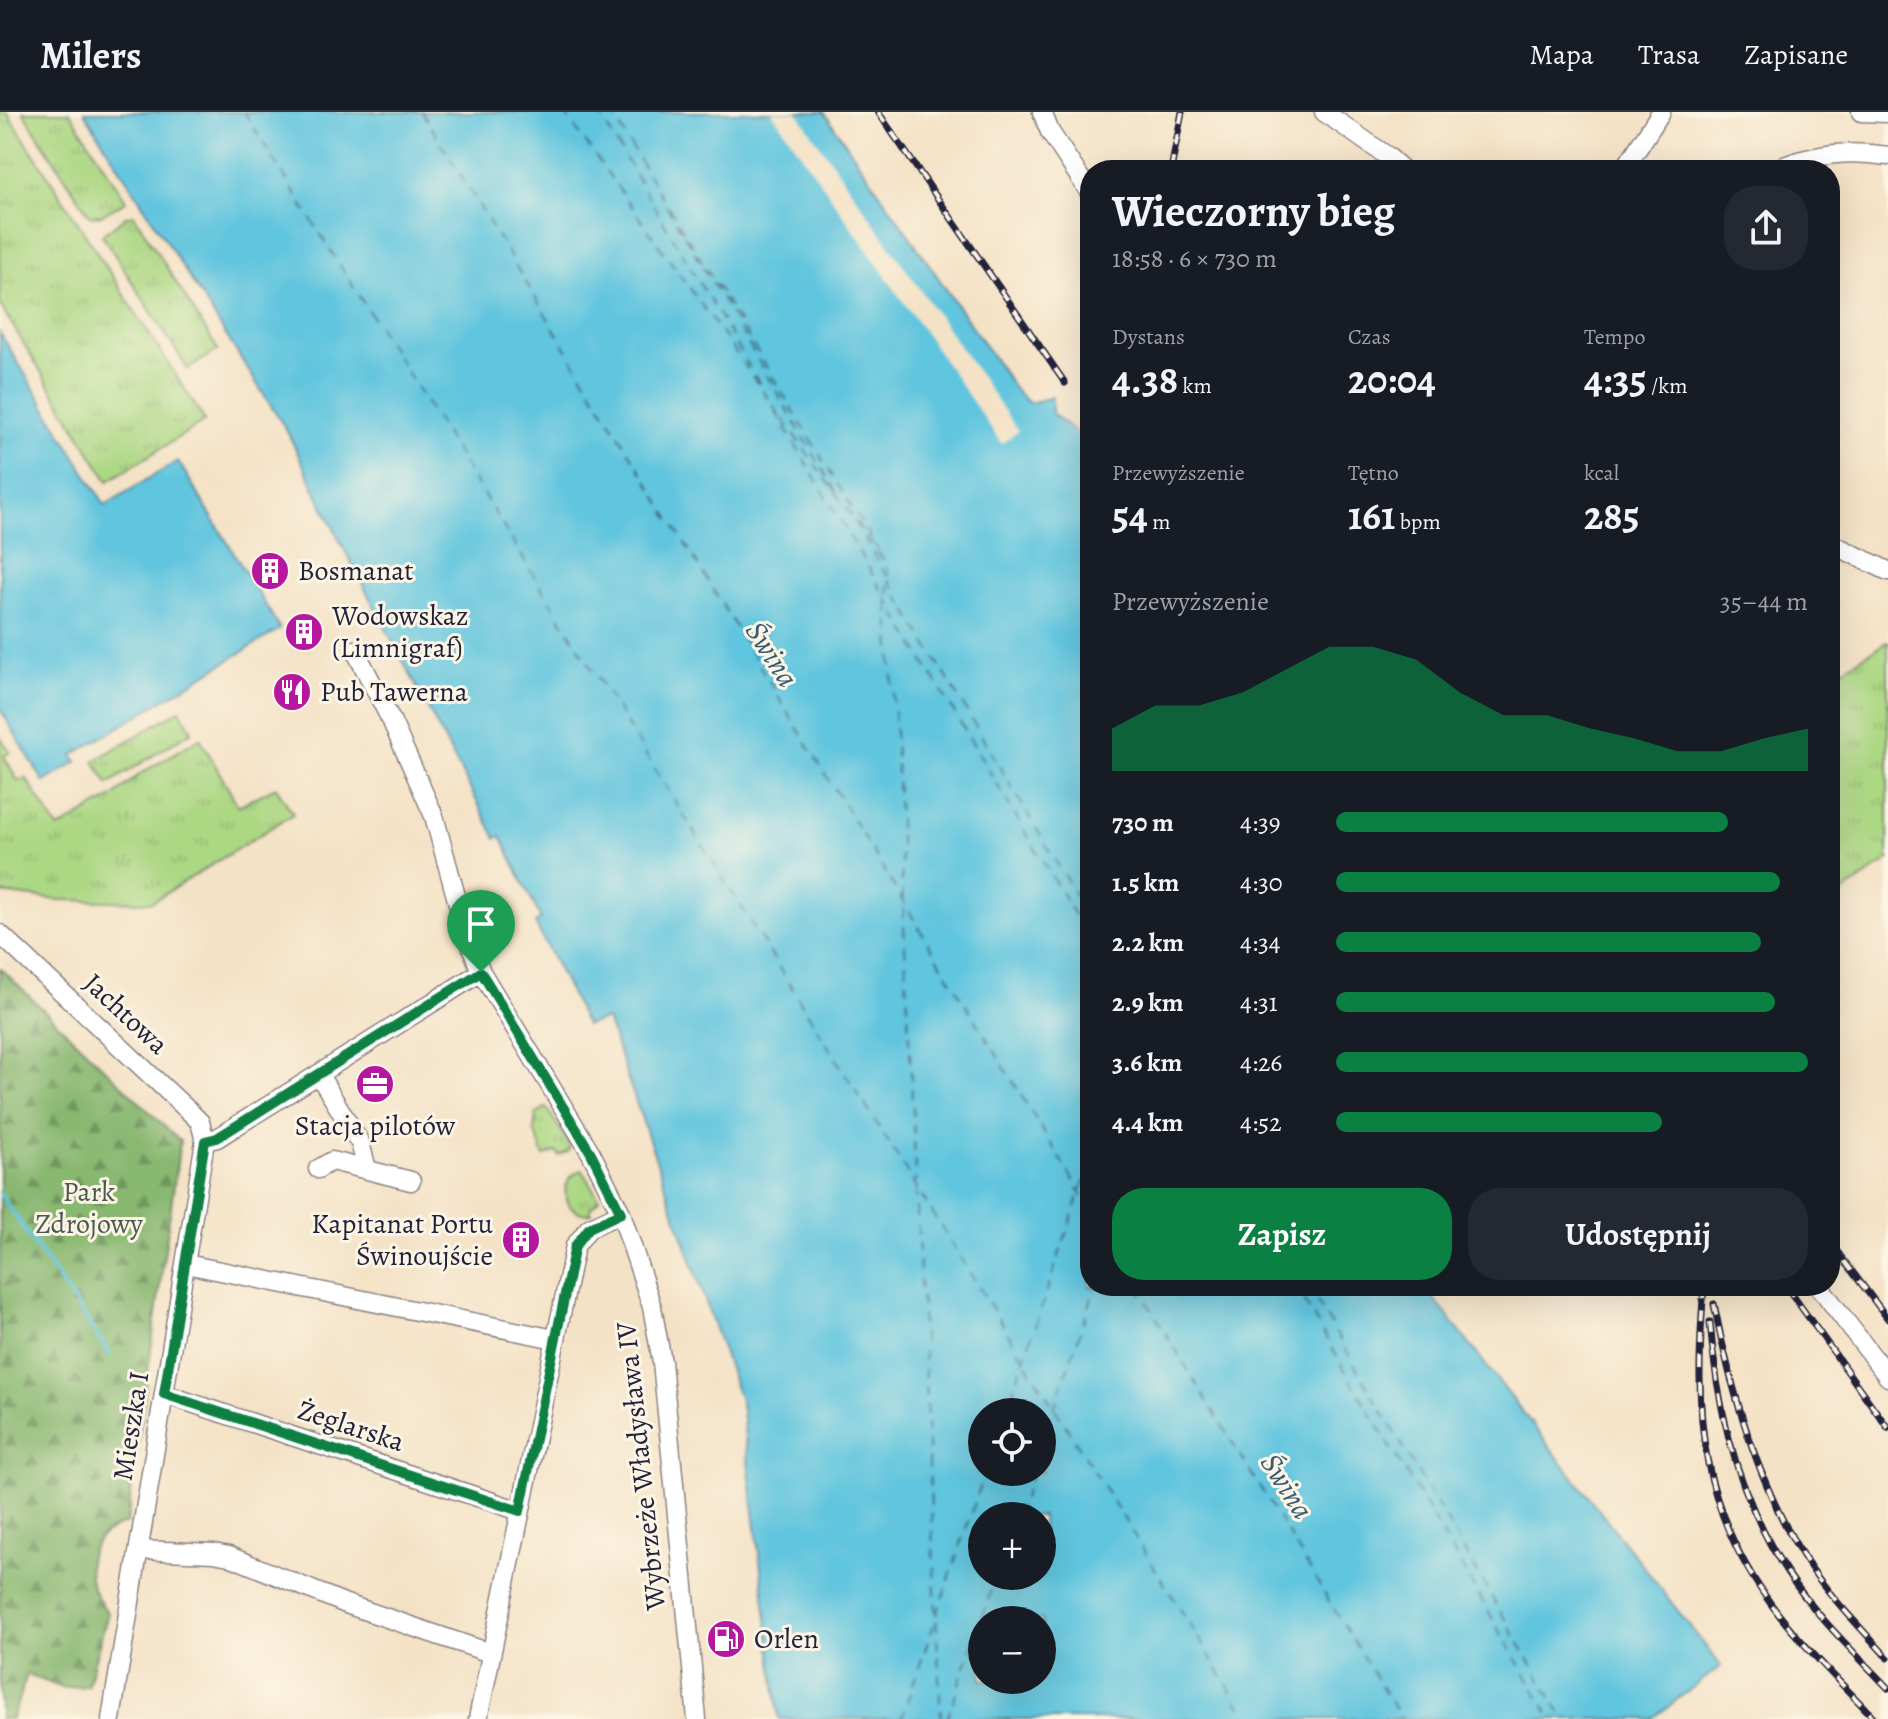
<!DOCTYPE html>
<html lang="pl">
<head>
<meta charset="utf-8">
<style>
  body { margin:0; font-family:Alegreya,serif; background:#242831; color:#f1f3f6; height:100vh; display:flex; flex-direction:column; font-size:30px; white-space:nowrap }
  * { box-sizing:border-box; margin:0 }
  p { font-size:26px; color:#9ea1a6 }
  .icon { flex:none; width:44px; height:44px; fill:none; stroke:currentColor; stroke-width:2; stroke-linecap:round; stroke-linejoin:round }
  .map { position:relative; flex:1; overflow:hidden }
  .drawer { position:absolute; left:1080px; top:48px; width:760px; height:1136px; display:flex; flex-direction:column; background:#171b24; border-radius:32px; box-shadow:0 8px 32px #0002 }
  .drawer>* { flex:none }
  .controls { position:absolute; left:968px; top:1286px; display:grid; gap:16px }
  .controls a { display:grid; place-items:center; width:88px; height:88px; border-radius:50%; background:#171b24; box-shadow:0 8px 32px #0002; font-size:40px }
  .pin { position:absolute; display:grid; place-items:center; width:68px; height:68px; color:#fff; margin:-82px -34px; border-radius:50% 50% 50% 0; rotate:-45deg; box-shadow:0 0 8px #0007 }
  .pin .icon { rotate:45deg }
  .round { display:grid; place-items:center; flex:none; width:84px; height:84px; border-radius:32px; background:#242831 }
  .overview { display:flex; align-items:center; justify-content:space-between; height:136px; padding:0 32px }
  h1 { font-size:44px; font-weight:700; line-height:60px }
  .stats { display:grid; grid-template-columns:repeat(3,1fr); gap:12px; height:136px; padding:8px 32px }
  .stats div { display:grid; align-content:center }
  .stats b { font-size:40px; font-weight:700 }
  .stats small { font-size:22px; font-weight:400 }
  .stats p { font-size:22px }
  .chart { height:224px; padding:16px 32px }
  .chart p { display:flex; justify-content:space-between }
  .chart svg { width:100%; height:144px; margin-top:8px; fill:#0b8043; opacity:.7 }
  .cta { display:flex; gap:16px; margin-top:auto; padding:16px 32px }
  .cta a { flex:1; height:92px; border-radius:32px; background:#0b8043; color:#fff; font-size:32px; font-weight:700; line-height:92px; text-align:center }
  .cta a+a { background:#242831; color:#f1f3f6 }
  ul { padding:0 32px; list-style:none; font-size:26px }
  li { display:grid; grid-template-columns:128px 96px 1fr; align-items:center; height:60px }
  li i { height:20px; border-radius:10px; background:#0b8043 }
  header { display:flex; align-items:center; gap:48px; box-sizing:border-box; height:112px; padding:0 40px; background:#171b24; border-bottom:2px solid #363941 }
  header strong { font-size:38px }
  nav { display:flex; gap:44px; margin-inline-start:auto; font-size:28px }
  .map>svg:first-child { display:block }
  .grass { fill:url(#grass-tufts); stroke:#677c5f; stroke-width:2 }
  .forest { fill:url(#forest-firs); stroke:#566d56; stroke-width:2 }
  .water { fill:#60c5de; stroke:#41748c; stroke-width:2; fill-rule:evenodd }
  .pier { fill:#f4e2c6 }
  .lines { fill:none; stroke-linecap:round; stroke-linejoin:round }
  .stream { stroke:#60c5de; stroke-width:4 }
  .ferry { stroke:#385b74; stroke-width:2; stroke-dasharray:10 8; stroke-linecap:butt }
  .minor-casing { stroke:#8b8280; stroke-width:21 }
  .minor { stroke:#fff; stroke-width:18 }
  .rail-casing { stroke:#22223b; stroke-width:7 }
  .rail { stroke:#fcf5e5; stroke-width:4; stroke-dasharray:12; stroke-linecap:butt }
  .route-casing { stroke:#fff; stroke-width:16 }
  .route { stroke:#0b8043; stroke-width:10 }
  .labels { text-anchor:middle; dominant-baseline:central; stroke-width:6; stroke-linejoin:round; paint-order:stroke }
  .poi-label { font-size:28px; fill:#22223b; stroke:#fcf5e5; text-anchor:start }
  .street-label { font-size:28px; fill:#22223b; stroke:#fcf5e5 }
  .park-label { font-size:28px; fill:#4b5851; stroke:#fcf5e5 }
  .water-label { font-size:30px; font-style:italic; fill:#385b74; stroke:#fcf5e5 }
</style>
</head>
<body>
<header>
<strong>Milers</strong>
<nav><a>Mapa</a><a>Trasa</a><a>Zapisane</a></nav>
</header>
<div class="map">
<svg width="1888" height="1607" viewBox="0 0 1888 1607">
  <defs>
    <pattern id="grass-tufts" width="24" height="20" patternUnits="userSpaceOnUse" patternTransform="scale(2)"><rect width="24" height="20" fill="#acd783"/><path d="M3 7l-1-3M5 7V3M7 7l1-3M15 17l-1-3M17 17v-4M19 17l1-3" fill="none" stroke="#94b872"/></pattern>
    <pattern id="forest-firs" width="22" height="20" patternUnits="userSpaceOnUse" patternTransform="scale(2)"><rect width="22" height="20" fill="#89b871"/><path d="M5 1l3.5 6h-7zM16 11l3.5 6h-7z" fill="#70955e"/></pattern>
  </defs>
  <rect width="100%" height="100%" fill="#fcf5e5"/>
  <filter id="ink" filterUnits="userSpaceOnUse"><feTurbulence type="fractalNoise" baseFrequency=".0125" numOctaves="2"/><feDisplacementMap in="SourceGraphic" scale="16" xChannelSelector="R" yChannelSelector="G"/><feConvolveMatrix kernelMatrix="1 2 1 2 8 2 1 2 1" color-interpolation-filters="sRGB"/></filter>
  <filter id="wash" filterUnits="userSpaceOnUse"><feTurbulence type="fractalNoise" baseFrequency=".006" numOctaves="4" result="noise"/><feDisplacementMap in="SourceGraphic" scale="32" xChannelSelector="R" yChannelSelector="G"/><feGaussianBlur stdDeviation="1.8" result="paint"/><feColorMatrix in="noise" values="0 0 0 0 0 0 0 0 0 0 0 0 0 0 0 0 0 1.4 0 .05"/><feComposite in="paint" operator="in"/></filter>
  <g filter="url(#wash)">
    <rect width="100%" height="100%" fill="#f4e2c6"/>
    <path class="grass" d="M 0,0 L 7,0 L 205,309 L 108,369 L 0,193 Z
      M 23,0 L 70,0 L 126,89 L 102,103 L 90,104 Z
      M 134,103 L 218,238 L 188,257 L 102,123 L 127,104 Z
      M 1888,529 L 1888,748 L 1830,790 L 1830,565 Z
      M 180,598 L 192,619 L 108,672 L 94,649 Z
      M 0,625 L 10,640 L 4,644 L 18,669 L 26,666 L 58,717 L 114,684 L 140,662 L 200,626 L 238,694 L 276,675 L 293,702 L 152,790 L 59,788 L 0,781 Z
      M 546,995 L 570,1033 L 569,1039 L 559,1044 L 556,1040 L 544,1044 L 534,1018 L 536,1003 Z
      M 582,1058 L 599,1087 L 590,1097 L 592,1101 C 563,1106 555,1067 582,1058 Z"/>
    <path class="forest" d="M 0,856 L 180,1029 L 127,1411 C 78,1426 81,1467 108,1501 L 87,1574 L 62,1576 L 27,1562 L 12,1607 L 0,1607 Z"/>
    <path class="water" d="M 84,0 L 824,0 L 1017,280 L 1029,291 L 1052,285 L 1052,301 L 1090,332 L 1090,1174 L 1424,1174 L 1721,1554 L 1652,1607 L 779,1607 L 741,1291 L 607,907 L 586,913 L 535,811 L 541,807 L 501,724 L 496,726 L 341,431 L 287,319 ZM 982,1300 L 1042,1300 L 1042,1360 L 982,1360 ZM 982,1404 L 1042,1404 L 1042,1464 L 982,1464 ZM 982,1508 L 1042,1508 L 1042,1568 L 982,1568 Z
      M 0,221 L 105,393 L 178,349 L 280,517 L 73,643 L 77,650 L 44,670 L 0,597 Z"/>
    <path class="pier" d="M 772,0 L 797,0 L 1018,319 L 1002,332 Z"/>
    <g class="lines">
      <path class="stream" d="M 0,1082 L 110,1242"/>
      <path class="ferry" d="M 244,0 L 1249,1607
        M 422,0 L 1090,1096
        M 564,0 L 887,453 L 916,1070
        M 598,0 L 761,274
        M 611,0 L 838,383
        M 669,95 L 878,438
        M 776,300 L 1090,829
        M 854,409 L 885,462
        M 889,468 L 1090,807
        M 916,1077 L 941,1607
        M 1137,1174 L 1401,1607
        M 1295,1174 L 1552,1607
        M 1308,1174 L 1564,1607
        M 1006,1300 L 1090,1052
        M 1042,1331 L 1096,1174
        M 1017,1404 L 1032,1360
        M 937,1503 L 985,1360
        M 901,1607 L 935,1509
        M 947,1607 L 996,1464"/>
    </g>
  </g>
  <g filter="url(#ink)">
    <g class="lines">
      <g class="minor-casing">
        <path id="minor" d="M 1042,0 L 1050,20 L 1090,81
          M 1324,0 L 1387,44 L 1403,58
          M 1861,0 L 1888,1
          M 1624,58 L 1661,0
          M 1775,58 C 1810,42 1849,38 1888,44
          M 1830,431 L 1888,459
          M 355,538 L 392,610 L 434,704 L 465,817 L 481,860 L 591,1041 L 621,1101 L 652,1195 L 662,1250 L 697,1607
          M 0,822 L 192,1002 L 200,1010 L 205,1029 L 111,1607
          M 319,963 L 360,1031 L 367,1057
          M 205,1029 L 217,1026 L 481,860
          M 318,1057 L 332,1049 L 411,1069
          M 186,1152 L 555,1227
          M 1819,1174 L 1888,1265
          M 164,1282 L 520,1399
          M 139,1438 L 214,1441 L 229,1444 L 346,1492 L 490,1541
          M 478,1607 L 575,1134 L 589,1116 L 621,1101"/>
      </g>
      <use href="#minor" class="minor"/>
      <g class="rail-casing">
        <path id="rail" d="M 878,0 L 1065,271
          M 1171,58 L 1182,0
          M 1830,1130 L 1888,1207
          M 1704,1174 C 1694,1302 1697,1398 1780,1504 C 1809,1540 1843,1573 1875,1607
          M 1786,1174 L 1888,1316
          M 1714,1192 C 1730,1275 1759,1376 1805,1447 C 1828,1483 1859,1514 1888,1546
          M 1710,1210 C 1717,1297 1738,1386 1787,1460 C 1815,1503 1853,1539 1888,1576"/>
      </g>
      <use href="#rail" class="rail"/>
    </g>
  </g>
  <g class="lines" filter="url(#ink)">
    <g class="route-casing">
      <path id="route" d="M 481,860 L 591,1041 L 621,1101 L 589,1116 L 575,1134 L 520,1399 L 164,1282 L 205,1029 L 217,1026 Z"/>
    </g>
    <use href="#route" class="route"/>
  </g>
  <defs>
    <g id="building-disc" transform="scale(2)"><circle r="9.5" fill="#b5179e" stroke="#fcf5e5"/><path d="M-4-6H4V6H1V3H-1V6H-4ZM-2.5-4.3h1.7v1.8h-1.7ZM.8-4.3h1.7v1.8H.8ZM-2.5-1h1.7V.8h-1.7ZM.8-1h1.7V.8H.8Z" fill="#fff"/></g>
    <g id="restaurant-disc" transform="scale(2)"><circle r="9.5" fill="#b5179e" stroke="#fcf5e5"/><path d="M-5-6h1v4h1v-4h1v4h1v-4h1v5L-1.5 .5V6h-2V.5L-5-1ZM5-6V6H3V1.5H1.5Q1.5-4 5-6Z" fill="#fff"/></g>
    <g id="office-disc" transform="scale(2)"><circle r="9.5" fill="#b5179e" stroke="#fcf5e5"/><path d="M-6-3h4V-5.5h4V-3h4V5H-6ZM-1-4.5V-3h2v-1.5ZM-6 0V1H6V0Z" fill="#fff"/></g>
    <g id="fuel-disc" transform="scale(2)"><circle r="9.5" fill="#b5179e" stroke="#fcf5e5"/><path d="M-5.5-6h7V0h2V4h1.3V-2.5L3-4.5l.8-.8L6-3V5H2.5V1h-1V6h-7ZM-4.2-4.7v3.2H.2V-4.7Z" fill="#fff"/></g>
  </defs>
  <g fill-rule="evenodd">
    <use href="#building-disc" x="270" y="459"/>
    <use href="#building-disc" x="304" y="520"/>
    <use href="#restaurant-disc" x="292" y="580"/>
    <use href="#office-disc" x="375" y="972"/>
    <use href="#building-disc" x="521" y="1128"/>
    <use href="#fuel-disc" x="726" y="1527"/>
  </g>
  <g class="labels">
    <g class="poi-label">
      <text x="298" y="459">Bosmanat</text>
      <text x="332" y="504">Wodowskaz<tspan x="332" dy="32">(Limnigraf)</tspan></text>
      <text x="320" y="580">Pub Tawerna</text>
      <text x="375" y="1014" text-anchor="middle">Stacja pilotów</text>
      <text x="493" y="1112" text-anchor="end">Kapitanat Portu<tspan x="493" dy="32">Świnoujście</tspan></text>
      <text x="754" y="1527">Orlen</text>
    </g>
    <g class="street-label">
      <text transform="translate(126 902) rotate(43)">Jachtowa</text>
      <text transform="translate(131 1314) rotate(-81)">Mieszka I</text>
      <text transform="translate(351 1314) rotate(18)">Żeglarska</text>
      <text transform="translate(641 1354) rotate(-96)">Wybrzeże Władysława IV</text>
    </g>
    <g class="park-label">
      <text x="89" y="1080">Park<tspan x="89" dy="32">Zdrojowy</tspan></text>
    </g>
    <g class="water-label">
      <text transform="translate(772 542) rotate(58)">Świna</text>
      <text transform="translate(1287 1374) rotate(58)">Świna</text>
    </g>
  </g>
</svg>
<div class="controls">
<a><svg class="icon" aria-label="locate" viewBox="0 0 24 24"><circle cx="12" cy="12" r="6"/><path d="M12 2v4M12 18v4M2 12h4M18 12h4"/></svg></a>
<a>+</a>
<a>−</a>
</div>
<div class="pin" style="left:481px;top:860px;background:#1e9e55"><svg class="icon" aria-label="arrive" viewBox="0 0 24 24"><path d="M6 21V4h12l-3 4 3 4H6"/></svg></div>
<section class="drawer">
<div class="overview"><div><h1>Wieczorny bieg</h1><p>18:58 · 6 × 730 m</p></div><a class="round"><svg class="icon" aria-label="share" viewBox="0 0 24 24"><path d="M12 15V3M7 8l5-5 5 5M5 13v7h14v-7"/></svg></a></div>
<div class="stats">
<div><p>Dystans</p><b>4.38<small> km</small></b></div>
<div><p>Czas</p><b>20:04</b></div>
<div><p>Tempo</p><b>4:35<small> /km</small></b></div>
</div>
<div class="stats">
<div><p>Przewyższenie</p><b>54<small> m</small></b></div>
<div><p>Tętno</p><b>161<small> bpm</small></b></div>
<div><p>kcal</p><b>285</b></div>
</div>
<div class="chart"><p><span>Przewyższenie</span>35–44 m</p>
<svg viewBox="0 0 160 44" preserveAspectRatio="none"><path d="M0 44V31L10 24L20 24L30 20L40 13L50 6L60 6L70 10L80 20L90 27L100 27L110 31L120 34L130 38L140 38L150 34L160 31V44z"/></svg>
</div>
<ul>
<li><b>730 m</b>4:39<i style="width:83%"></i></li>
<li><b>1.5 km</b>4:30<i style="width:94%"></i></li>
<li><b>2.2 km</b>4:34<i style="width:90%"></i></li>
<li><b>2.9 km</b>4:31<i style="width:93%"></i></li>
<li><b>3.6 km</b>4:26<i style="width:100%"></i></li>
<li><b>4.4 km</b>4:52<i style="width:69%"></i></li>
</ul>
<div class="cta"><a>Zapisz</a><a>Udostępnij</a></div>
</section>
</div>
</body>
</html>
